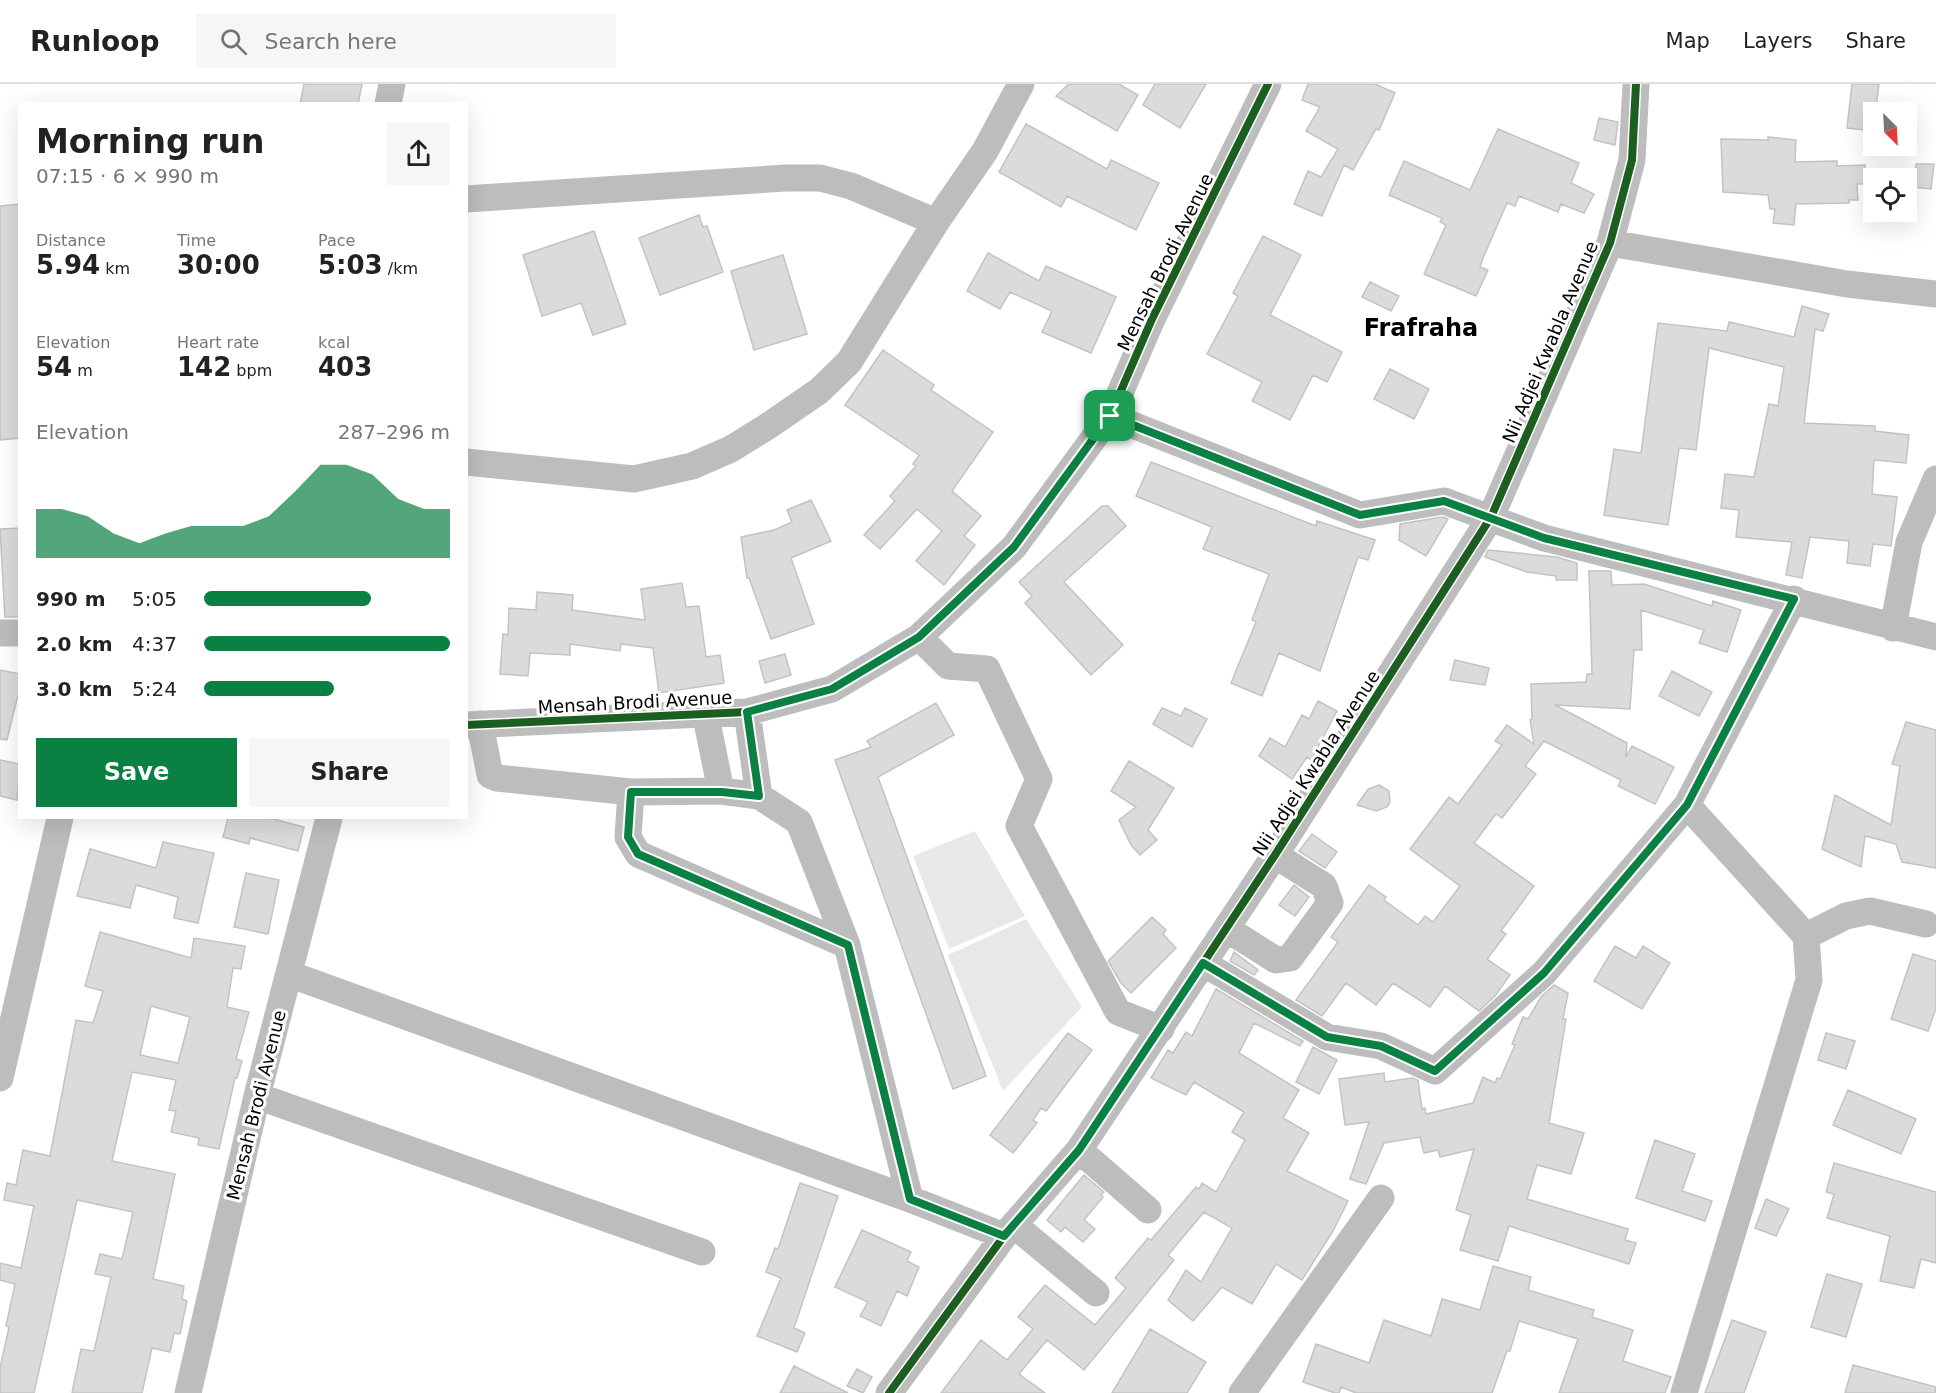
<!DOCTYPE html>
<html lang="en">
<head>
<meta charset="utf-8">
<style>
  body { margin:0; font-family:"DejaVu Sans",sans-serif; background:#f6f6f6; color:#222; height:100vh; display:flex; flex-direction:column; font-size:22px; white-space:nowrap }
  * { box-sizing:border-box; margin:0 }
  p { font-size:20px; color:#767676 }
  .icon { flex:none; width:33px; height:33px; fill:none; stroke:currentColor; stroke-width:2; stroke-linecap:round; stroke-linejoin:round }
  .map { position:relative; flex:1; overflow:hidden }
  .drawer { position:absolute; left:18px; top:18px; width:450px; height:717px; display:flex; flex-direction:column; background:#fff; border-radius:0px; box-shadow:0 6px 24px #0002 }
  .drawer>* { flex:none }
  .needle { width:39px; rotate:156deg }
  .fabs { position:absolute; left:1863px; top:18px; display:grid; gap:12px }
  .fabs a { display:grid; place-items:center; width:54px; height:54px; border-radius:0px; background:#fff; box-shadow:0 6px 24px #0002; font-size:30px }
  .pin { position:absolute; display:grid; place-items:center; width:51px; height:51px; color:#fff; margin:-26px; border-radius:12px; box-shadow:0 3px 9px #0006 }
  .round { display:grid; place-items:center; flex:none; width:63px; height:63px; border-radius:0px; background:#f6f6f6 }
  .overview { display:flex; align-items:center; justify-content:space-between; height:102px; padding:0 18px }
  h1 { font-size:33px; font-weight:800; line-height:45px }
  .figures { display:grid; grid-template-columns:repeat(3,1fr); gap:9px; height:102px; padding:6px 18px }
  .figures div { display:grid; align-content:center }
  .figures b { font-size:26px; font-weight:800 }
  .figures small { font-size:16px; font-weight:400 }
  .figures p { font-size:16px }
  .chart { height:168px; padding:12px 18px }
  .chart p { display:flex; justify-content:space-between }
  .chart svg { width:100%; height:108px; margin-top:6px; fill:#0b8043; opacity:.7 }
  .action { display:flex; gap:12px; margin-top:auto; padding:12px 18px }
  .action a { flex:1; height:69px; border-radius:0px; background:#0b8043; color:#fff; font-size:24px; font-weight:800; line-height:69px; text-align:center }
  .action a+a { background:#f6f6f6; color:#222 }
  ul { padding:0 18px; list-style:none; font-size:20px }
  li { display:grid; grid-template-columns:96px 72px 1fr; align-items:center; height:45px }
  li i { height:15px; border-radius:8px; background:#0b8043 }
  header { display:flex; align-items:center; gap:36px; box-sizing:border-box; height:84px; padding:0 30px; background:#fff; border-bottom:2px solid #e0e0e0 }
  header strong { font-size:28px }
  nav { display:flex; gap:33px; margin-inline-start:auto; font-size:21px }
  .search { width:420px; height:54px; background:#f6f6f6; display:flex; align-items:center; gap:15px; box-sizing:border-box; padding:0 21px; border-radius:0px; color:#767676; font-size:22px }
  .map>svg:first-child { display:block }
  .green { fill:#e8e8e8 }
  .building { fill:#dbdbdb; stroke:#c3c3c3; stroke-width:1.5; fill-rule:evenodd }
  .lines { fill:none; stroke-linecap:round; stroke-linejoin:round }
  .minor { stroke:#bdbdbd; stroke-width:27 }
  .cycleway-casing { stroke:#fff; stroke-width:11 }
  .cycleway { stroke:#1b5e20; stroke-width:8 }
  .route-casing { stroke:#fff; stroke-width:12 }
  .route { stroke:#0b8043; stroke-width:8 }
  .labels { text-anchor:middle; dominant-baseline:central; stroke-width:6; stroke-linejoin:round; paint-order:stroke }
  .street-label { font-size:18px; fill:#000; stroke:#fff }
  .district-label { font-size:24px; font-weight:bold; fill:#000; stroke:#fff }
</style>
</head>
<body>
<header>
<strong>Runloop</strong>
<div class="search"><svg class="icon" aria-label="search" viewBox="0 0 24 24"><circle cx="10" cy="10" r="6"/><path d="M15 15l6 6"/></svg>Search here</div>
<nav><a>Map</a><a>Layers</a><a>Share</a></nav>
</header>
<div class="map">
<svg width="1936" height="1309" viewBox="0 0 1936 1309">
  <rect width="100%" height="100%" fill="#fff"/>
  <path class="green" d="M 975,747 L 1025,832 L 949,865 L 913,772 Z
    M 1026,835 L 1082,923 L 1003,1007 L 948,871 Z"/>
  <path class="building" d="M 304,0 L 362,0 L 358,20 L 300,20 Z
    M 1069,0 L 1119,0 L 1138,11 L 1117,47 L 1056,12 Z
    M 1155,0 L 1206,0 L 1180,44 L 1143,21 Z
    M 1308,0 L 1375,0 L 1395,9 L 1379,46 L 1376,45 L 1353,86 L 1344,81 L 1322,132 L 1294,120 L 1308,87 L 1321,93 L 1338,65 L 1306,47 L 1320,23 L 1302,16 Z
    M 1852,0 L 1879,0 L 1873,47 L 1847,44 Z
    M 1599,34 L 1618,38 L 1615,61 L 1594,56 Z
    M 1026,40 L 1107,85 L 1111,76 L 1159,99 L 1136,146 L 1067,112 L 1061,123 L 999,88 Z
    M 1498,45 L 1579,79 L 1571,99 L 1594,110 L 1584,129 L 1561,120 L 1558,128 L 1519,112 L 1515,122 L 1507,119 L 1483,174 L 1480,183 L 1488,186 L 1476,212 L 1424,190 L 1446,141 L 1440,138 L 1442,134 L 1389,111 L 1404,77 L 1470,106 Z
    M 1768,53 L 1796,56 L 1795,78 L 1837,77 L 1837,82 L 1865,81 L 1865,100 L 1857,100 L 1858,116 L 1849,116 L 1849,119 L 1796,120 L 1794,141 L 1773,139 L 1775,125 L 1770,125 L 1768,111 L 1723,108 L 1721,55 L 1768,56 Z
    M 1916,80 L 1934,80 L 1931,105 L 1913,103 Z
    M 20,120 L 20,354 L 0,356 L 0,122 Z
    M 699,131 L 703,143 L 707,142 L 723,188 L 660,211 L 639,154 Z
    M 594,147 L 626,240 L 593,251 L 581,219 L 542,232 L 523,171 Z
    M 1263,152 L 1301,171 L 1270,231 L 1342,268 L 1327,298 L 1313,291 L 1290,336 L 1252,317 L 1262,298 L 1207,270 L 1238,212 L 1233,209 Z
    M 988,169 L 1039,197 L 1046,182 L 1116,213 L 1091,269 L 1042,248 L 1052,227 L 1010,208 L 1000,225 L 967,207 Z
    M 783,171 L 807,250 L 754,266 L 731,187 Z
    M 1370,198 L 1399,212 L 1391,227 L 1362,213 Z
    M 1802,222 L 1829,230 L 1823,247 L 1815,245 L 1804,339 L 1875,342 L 1875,347 L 1909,351 L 1906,379 L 1874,376 L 1872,410 L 1897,413 L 1891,462 L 1873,460 L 1870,482 L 1847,479 L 1849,457 L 1810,453 L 1802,494 L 1786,491 L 1792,458 L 1736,453 L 1739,426 L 1721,424 L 1725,390 L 1754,393 L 1769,320 L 1778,322 L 1784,283 L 1709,264 L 1696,366 L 1679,364 L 1668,441 L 1604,431 L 1614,365 L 1641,369 L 1658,239 L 1727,247 L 1729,238 L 1794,253 Z
    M 883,266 L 934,301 L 931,306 L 993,348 L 952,407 L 981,432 L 964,452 L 975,461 L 944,501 L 916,477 L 942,447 L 917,425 L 880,465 L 864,451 L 895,417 L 890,412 L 916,382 L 913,380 L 919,371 L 845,321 Z
    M 1390,285 L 1429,305 L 1414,335 L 1374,315 Z
    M 1151,378 L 1316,442 L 1317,437 L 1375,456 L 1368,476 L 1358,473 L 1320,587 L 1279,569 L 1262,612 L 1231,599 L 1256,538 L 1252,536 L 1269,490 L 1203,465 L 1212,443 L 1136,412 Z
    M 811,416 L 831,457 L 791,474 L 814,540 L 771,555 L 749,494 L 747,494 L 741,453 L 774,446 L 792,438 L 787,426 Z
    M 1102,422 L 1108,422 L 1126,442 L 1064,498 L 1123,561 L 1091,591 L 1025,519 L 1032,512 L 1019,498 Z
    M 1442,433 L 1448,435 L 1426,472 L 1399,456 L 1400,440 Z
    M 20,444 L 20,533 L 5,533 L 0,445 Z
    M 1488,466 L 1557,473 L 1577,479 L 1577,496 L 1556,496 L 1556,492 L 1527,488 L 1485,473 Z
    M 1589,487 L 1611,487 L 1612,501 L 1644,500 L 1712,522 L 1713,517 L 1741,526 L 1727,568 L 1699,559 L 1704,546 L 1641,526 L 1642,566 L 1634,566 L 1630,625 L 1555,621 L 1627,659 L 1626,673 L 1632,662 L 1674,683 L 1655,720 L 1618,702 L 1621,696 L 1544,657 L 1525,682 L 1536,690 L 1502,734 L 1496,730 L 1474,759 L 1534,802 L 1501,847 L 1506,850 L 1487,875 L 1510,891 L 1495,912 L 1479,927 L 1445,902 L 1430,923 L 1393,899 L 1376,921 L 1346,899 L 1322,932 L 1296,916 L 1338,858 L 1331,853 L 1369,801 L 1386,813 L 1384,816 L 1418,841 L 1425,832 L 1433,838 L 1460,802 L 1410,765 L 1449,713 L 1458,720 L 1502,661 L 1495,657 L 1507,641 L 1534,660 L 1530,636 L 1532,635 L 1531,600 L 1586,598 L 1587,590 L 1592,590 Z
    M 682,499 L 686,523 L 699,522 L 706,573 L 720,571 L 724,599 L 659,609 L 653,564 L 621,560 L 620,567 L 570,560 L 570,571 L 530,569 L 528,592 L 500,590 L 503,550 L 508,551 L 509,524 L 536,526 L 537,508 L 573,511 L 572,526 L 645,536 L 641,505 Z
    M 785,570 L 791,591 L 765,599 L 759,577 Z
    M 1455,576 L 1489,584 L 1485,601 L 1450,596 Z
    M 0,586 L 20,590 L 20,603 L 7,656 L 0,655 Z
    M 1672,587 L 1712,608 L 1699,632 L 1659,612 Z
    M 1318,617 L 1337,627 L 1311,676 L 1307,673 L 1292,695 L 1259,672 L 1270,654 L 1285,663 L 1302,631 L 1309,635 Z
    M 936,619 L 954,651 L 878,693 L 986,992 L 953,1005 L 835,676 L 871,663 L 867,657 Z
    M 1162,624 L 1181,632 L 1185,624 L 1207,635 L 1192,663 L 1153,640 Z
    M 1906,638 L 1936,646 L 1936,784 L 1902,778 L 1896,760 L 1865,752 L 1861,783 L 1822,765 L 1835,711 L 1891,741 L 1900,682 L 1892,680 Z
    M 0,676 L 20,680 L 17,716 L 0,712 Z
    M 1129,677 L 1174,704 L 1148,746 L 1157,756 L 1140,771 L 1131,761 L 1119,736 L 1136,723 L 1111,707 Z
    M 1379,701 L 1389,707 L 1390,718 L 1387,723 L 1376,727 L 1357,721 L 1368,705 Z
    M 228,734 L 270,734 L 304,743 L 298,767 L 250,754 L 249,760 L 223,753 Z
    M 1312,750 L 1337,768 L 1325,784 L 1299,767 Z
    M 163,758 L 214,769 L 198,839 L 174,834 L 178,813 L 136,801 L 130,824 L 77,812 L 90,765 L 156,784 Z
    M 246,789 L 279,796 L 268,850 L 234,843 Z
    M 1294,801 L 1309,813 L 1295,832 L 1279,821 Z
    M 1152,833 L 1166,846 L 1163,850 L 1176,864 L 1131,909 L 1121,899 L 1108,877 Z
    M 100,848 L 191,874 L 194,854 L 245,862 L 241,885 L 233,884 L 227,923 L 249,928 L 236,975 L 242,977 L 237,994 L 235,994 L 219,1065 L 198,1061 L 199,1054 L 171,1048 L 176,1027 L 169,1026 L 176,996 L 132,988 L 112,1077 L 175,1090 L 153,1195 L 184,1202 L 182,1215 L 187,1217 L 180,1250 L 174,1249 L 170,1268 L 152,1264 L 142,1309 L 72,1309 L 81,1265 L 94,1267 L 111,1193 L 95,1190 L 100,1170 L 122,1175 L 133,1128 L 77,1116 L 34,1309 L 0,1309 L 0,1284 L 9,1243 L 6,1242 L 15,1200 L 0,1196 L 0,1179 L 21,1184 L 34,1122 L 4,1116 L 7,1099 L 16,1101 L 23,1066 L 50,1072 L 76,936 L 93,939 L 103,907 L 85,902 ZM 151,922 L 190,933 L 178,979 L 140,971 Z
    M 1615,862 L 1636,874 L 1643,862 L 1670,879 L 1642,925 L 1594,897 Z
    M 1234,868 L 1258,886 L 1254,891 L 1230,877 Z
    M 1913,870 L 1936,877 L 1936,924 L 1928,947 L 1891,935 Z
    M 1554,901 L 1568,909 L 1563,935 L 1566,935 L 1549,1039 L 1584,1049 L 1571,1090 L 1537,1081 L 1527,1115 L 1628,1145 L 1625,1156 L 1636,1159 L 1629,1180 L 1509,1142 L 1498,1177 L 1460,1166 L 1471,1131 L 1456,1126 L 1474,1065 L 1440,1073 L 1438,1066 L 1424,1069 L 1420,1053 L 1384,1059 L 1366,1100 L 1350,1095 L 1369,1038 L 1345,1041 L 1339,995 L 1384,989 L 1385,998 L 1412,994 L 1418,996 L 1422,1025 L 1425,1024 L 1426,1030 L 1473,1019 L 1483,993 L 1495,999 L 1497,994 L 1500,995 L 1515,961 L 1512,960 L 1523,933 L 1528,935 L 1541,913 Z
    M 1216,905 L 1303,957 L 1300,962 L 1254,939 L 1239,969 L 1299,1006 L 1283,1034 L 1309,1049 L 1287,1087 L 1348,1117 L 1333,1147 L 1302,1196 L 1276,1180 L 1252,1220 L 1222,1203 L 1193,1237 L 1168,1216 L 1186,1186 L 1201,1198 L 1232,1144 L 1204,1128 L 1168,1171 L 1174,1176 L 1084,1286 L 1047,1256 L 1019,1290 L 1045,1309 L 941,1309 L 981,1256 L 1007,1276 L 1033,1245 L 1018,1233 L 1045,1201 L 1095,1241 L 1126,1204 L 1115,1194 L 1148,1154 L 1151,1156 L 1196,1103 L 1199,1105 L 1202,1099 L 1216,1108 L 1245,1056 L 1232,1048 L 1244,1028 L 1194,998 L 1186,1011 L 1151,994 L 1168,966 L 1173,969 L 1186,948 L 1192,952 Z
    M 1068,949 L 1092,966 L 1046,1027 L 1041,1024 L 1033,1036 L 1037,1039 L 1013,1069 L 990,1051 Z
    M 1826,949 L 1855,957 L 1846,985 L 1818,976 Z
    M 1313,963 L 1337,976 L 1319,1010 L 1296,998 Z
    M 1848,1006 L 1916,1035 L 1901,1070 L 1833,1041 Z
    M 1655,1056 L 1695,1070 L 1682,1107 L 1712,1117 L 1705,1137 L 1636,1114 Z
    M 1834,1079 L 1936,1108 L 1936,1179 L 1921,1175 L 1914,1204 L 1880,1197 L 1890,1152 L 1827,1134 L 1834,1110 L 1826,1108 Z
    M 1084,1091 L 1104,1108 L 1101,1111 L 1103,1113 L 1084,1136 L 1095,1145 L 1083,1158 L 1065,1143 L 1061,1148 L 1047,1136 Z
    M 800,1099 L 838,1112 L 794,1244 L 805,1249 L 797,1268 L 757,1252 L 781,1194 L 766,1188 L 775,1164 L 778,1165 Z
    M 1766,1115 L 1789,1125 L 1776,1152 L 1755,1144 Z
    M 862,1146 L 911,1168 L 907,1177 L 919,1183 L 907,1212 L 897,1207 L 881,1242 L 860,1232 L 868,1218 L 835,1203 Z
    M 1493,1182 L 1531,1193 L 1528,1206 L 1594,1226 L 1592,1233 L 1633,1246 L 1623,1277 L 1671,1293 L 1665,1309 L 1559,1309 L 1578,1255 L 1519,1237 L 1510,1267 L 1507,1267 L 1492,1309 L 1356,1309 L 1341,1303 L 1339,1309 L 1335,1309 L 1303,1298 L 1316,1260 L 1369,1279 L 1384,1236 L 1431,1252 L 1442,1215 L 1480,1226 Z
    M 1827,1190 L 1862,1200 L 1846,1253 L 1811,1243 Z
    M 1732,1236 L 1766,1248 L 1744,1309 L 1705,1309 Z
    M 1150,1245 L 1206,1278 L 1187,1309 L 1112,1309 Z
    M 1853,1281 L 1936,1303 L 1935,1309 L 1845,1309 Z
    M 794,1282 L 848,1309 L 780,1309 Z
    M 857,1285 L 872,1293 L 863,1309 L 847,1302 Z"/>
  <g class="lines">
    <path class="minor" d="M 388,20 L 392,0
      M 466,115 L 786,94 L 820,94 L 851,102 L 936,138
      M 1610,159 L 1847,200 L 1936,210
      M 1110,332 L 1360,431 L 1444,417 L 1544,454 L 1936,553
      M 466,378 L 634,395 L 692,382 L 731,365 L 768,342 L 819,307 L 849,278 L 936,138 L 985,67 L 1021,0
      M 1893,544 L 1909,458 L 1936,395
      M 0,549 L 20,549
      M 919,553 L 948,582 L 987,585 L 1039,695 L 1019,742 L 1118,928 L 1161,945
      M 705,628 L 721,707
      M 747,628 L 759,712 L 799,738 L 847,861 L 910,1115
      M 480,640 L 490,691 L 497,694 L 631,708 L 721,707 L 759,712
      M 466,641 L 747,628 L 832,605 L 919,553 L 1014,463 L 1110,332 L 1152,235 L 1268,0
      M 631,708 L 628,753 L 638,770 L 847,861
      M 1227,845 L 1276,876 L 1290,874 L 1330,819 L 1324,802 L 1275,771
      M 1806,852 L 1846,832 L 1870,827 L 1926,840
      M 1203,879 L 1327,953 L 1381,962 L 1435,987 L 1544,889 L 1687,721
      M 289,890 L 910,1115 L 1004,1152
      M 0,994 L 60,734
      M 257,1012 L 702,1168
      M 1079,1066 L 1148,1126
      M 1014,1141 L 1096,1209
      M 188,1309 L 257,1012 L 329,734
      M 889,1309 L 1004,1152 L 1079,1066 L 1275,771 L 1491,433 L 1610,159 L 1632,76 L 1636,0
      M 1242,1309 L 1381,1114
      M 1684,1309 L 1809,896 L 1806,852 L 1687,721 L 1794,515"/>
    <g class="cycleway-casing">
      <path id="cycleway" d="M 466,641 L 747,628 L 832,605 L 919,553 L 1014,463 L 1110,332 L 1152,235 L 1268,0
        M 889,1309 L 1004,1152 L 1079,1066 L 1275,771 L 1491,433 L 1610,159 L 1632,76 L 1636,0"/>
    </g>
    <use href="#cycleway" class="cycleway"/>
  </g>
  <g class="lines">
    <g class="route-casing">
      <path id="route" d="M 1110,332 L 1360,431 L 1444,417 L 1544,454 L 1794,515 L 1687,721 L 1544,889 L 1435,987 L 1381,962 L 1327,953 L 1203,879 L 1079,1066 L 1004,1152 L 910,1115 L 848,861 L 638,770 L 628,753 L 631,708 L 722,708 L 759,712 L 747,628 L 832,605 L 919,553 L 1014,463 Z"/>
    </g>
    <use href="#route" class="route"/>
  </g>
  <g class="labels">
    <g class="street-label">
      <text transform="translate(1165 178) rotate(-64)">Mensah Brodi Avenue</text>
      <text transform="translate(1550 258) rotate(-67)">Nii Adjei Kwabla Avenue</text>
      <text transform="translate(635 618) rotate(-3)">Mensah Brodi Avenue</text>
      <text transform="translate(1316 679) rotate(-57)">Nii Adjei Kwabla Avenue</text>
      <text transform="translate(256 1021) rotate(-76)">Mensah Brodi Avenue</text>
    </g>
    <g class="district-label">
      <text x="1421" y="244">Frafraha</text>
    </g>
  </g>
</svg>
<div class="fabs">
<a><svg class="needle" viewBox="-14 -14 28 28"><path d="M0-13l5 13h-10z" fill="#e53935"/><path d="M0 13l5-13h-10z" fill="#767676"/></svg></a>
<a><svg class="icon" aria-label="locate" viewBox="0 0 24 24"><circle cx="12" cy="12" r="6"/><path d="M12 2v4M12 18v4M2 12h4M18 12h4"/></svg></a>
</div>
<div class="pin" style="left:1110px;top:332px;background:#1e9e55"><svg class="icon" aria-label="arrive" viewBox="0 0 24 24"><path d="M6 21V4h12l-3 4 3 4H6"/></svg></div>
<section class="drawer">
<div class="overview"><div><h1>Morning run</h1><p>07:15 · 6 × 990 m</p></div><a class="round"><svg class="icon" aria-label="share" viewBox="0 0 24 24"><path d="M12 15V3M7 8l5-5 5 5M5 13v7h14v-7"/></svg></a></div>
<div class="figures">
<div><p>Distance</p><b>5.94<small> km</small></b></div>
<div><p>Time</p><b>30:00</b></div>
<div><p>Pace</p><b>5:03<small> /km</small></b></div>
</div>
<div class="figures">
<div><p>Elevation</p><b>54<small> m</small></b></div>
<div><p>Heart rate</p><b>142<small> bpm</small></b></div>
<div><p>kcal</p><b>403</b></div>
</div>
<div class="chart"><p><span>Elevation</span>287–296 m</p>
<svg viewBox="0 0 160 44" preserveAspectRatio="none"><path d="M0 44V24L10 24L20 27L30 34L40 38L50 34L60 31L70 31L80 31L90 27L100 17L110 6L120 6L130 10L140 20L150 24L160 24V44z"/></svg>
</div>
<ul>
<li><b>990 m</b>5:05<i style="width:68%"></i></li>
<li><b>2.0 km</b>4:37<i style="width:100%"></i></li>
<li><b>3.0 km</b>5:24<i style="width:53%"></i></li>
</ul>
<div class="action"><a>Save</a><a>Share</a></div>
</section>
</div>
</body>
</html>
